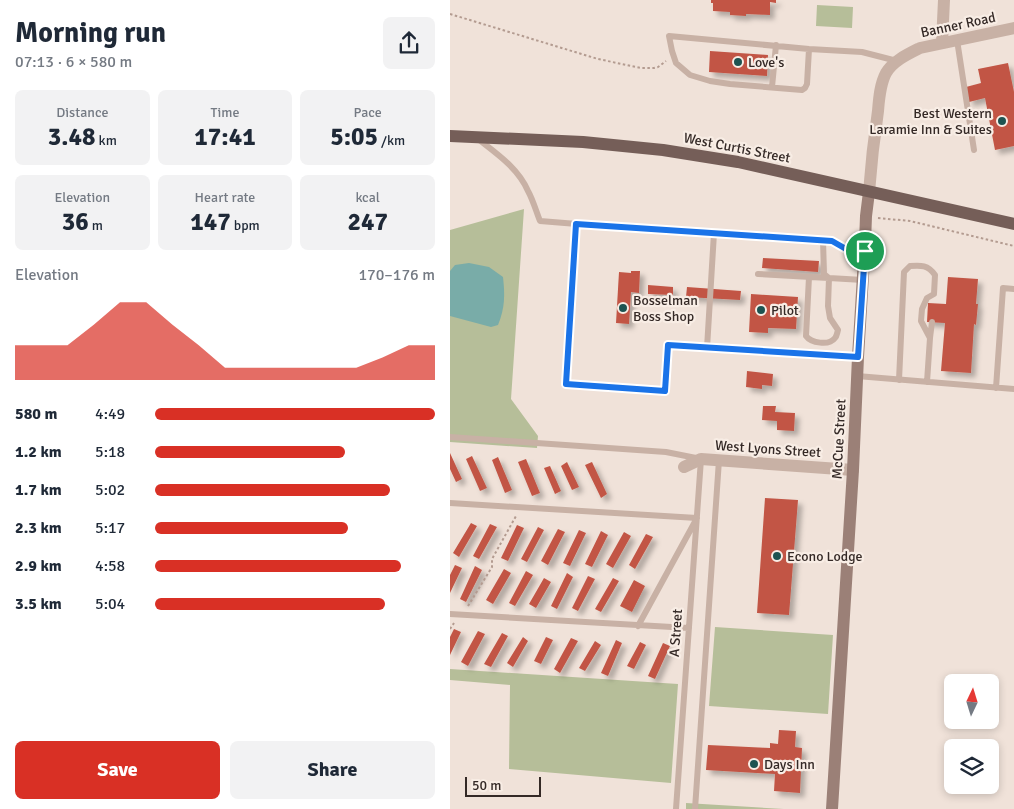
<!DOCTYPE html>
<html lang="en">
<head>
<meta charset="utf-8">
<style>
  body { margin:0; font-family:Signika,sans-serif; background:#f2f2f3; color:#1f2937; height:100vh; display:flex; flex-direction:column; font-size:19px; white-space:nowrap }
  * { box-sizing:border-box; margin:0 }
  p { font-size:16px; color:#747a83 }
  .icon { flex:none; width:28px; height:28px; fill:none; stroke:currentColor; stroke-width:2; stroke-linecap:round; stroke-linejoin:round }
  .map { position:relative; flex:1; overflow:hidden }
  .drawer { display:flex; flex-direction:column; background:#fff; width:450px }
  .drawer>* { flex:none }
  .needle { width:32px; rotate:4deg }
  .fabs { position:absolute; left:494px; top:674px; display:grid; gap:10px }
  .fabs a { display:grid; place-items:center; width:55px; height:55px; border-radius:8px; background:#fff; box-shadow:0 2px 8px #0003; font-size:25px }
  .scale { position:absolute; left:15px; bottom:12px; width:76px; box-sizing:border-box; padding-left:5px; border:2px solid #342926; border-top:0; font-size:14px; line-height:18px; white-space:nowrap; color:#342926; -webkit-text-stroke:4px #f8ede5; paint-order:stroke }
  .pin { position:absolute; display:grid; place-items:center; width:42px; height:42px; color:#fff; margin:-21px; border:2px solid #fff; border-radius:50%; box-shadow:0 1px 5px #0007 }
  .round { display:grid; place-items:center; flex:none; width:52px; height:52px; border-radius:8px; background:#f2f2f3 }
  .summary { display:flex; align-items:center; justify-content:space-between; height:85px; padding:0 15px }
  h1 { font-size:28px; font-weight:800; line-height:38px }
  .stats { display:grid; grid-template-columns:repeat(3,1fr); gap:8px; height:85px; padding:5px 15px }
  .stats div { display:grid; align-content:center; border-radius:8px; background:#f2f2f3; text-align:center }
  .stats b { font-size:25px; font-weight:800 }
  .stats small { font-size:14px; font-weight:400 }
  .stats p { font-size:14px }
  .chart { height:140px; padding:10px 15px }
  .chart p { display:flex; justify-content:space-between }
  .chart svg { width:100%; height:90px; margin-top:5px; fill:#d93025; opacity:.7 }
  .button { display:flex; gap:10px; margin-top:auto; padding:10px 15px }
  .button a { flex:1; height:58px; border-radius:8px; background:#d93025; color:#fff; font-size:20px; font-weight:800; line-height:58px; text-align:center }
  .button a+a { background:#f2f2f3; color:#1f2937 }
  ul { padding:0 15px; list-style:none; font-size:16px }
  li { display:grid; grid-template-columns:80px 60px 1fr; align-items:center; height:38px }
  li i { height:12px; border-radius:6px; background:#d93025 }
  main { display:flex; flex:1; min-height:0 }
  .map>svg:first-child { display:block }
  .green { fill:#b6be99 }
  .water { fill:#79aca8 }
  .building { fill:#c25545; filter:url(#shadow) }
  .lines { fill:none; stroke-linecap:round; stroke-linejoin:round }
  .path { stroke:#b39b90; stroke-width:2; stroke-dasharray:2.5 2.5; stroke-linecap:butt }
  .lane { stroke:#c8b1a5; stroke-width:6 }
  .street { stroke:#c8b1a5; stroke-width:12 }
  .secondary { stroke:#9b8077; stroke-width:12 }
  .primary { stroke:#755e58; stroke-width:12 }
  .route-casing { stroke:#fff; stroke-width:10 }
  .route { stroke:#1a73e8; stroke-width:6 }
  .poi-dot { fill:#1d5351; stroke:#f8ede5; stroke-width:2 }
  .labels { text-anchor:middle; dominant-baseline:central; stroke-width:4.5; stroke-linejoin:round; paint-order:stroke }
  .street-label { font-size:14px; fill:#342926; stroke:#f8ede5 }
  .poi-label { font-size:14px; fill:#342926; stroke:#f8ede5; text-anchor:start }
</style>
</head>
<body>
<main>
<section class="drawer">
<div class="summary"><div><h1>Morning run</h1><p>07:13 · 6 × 580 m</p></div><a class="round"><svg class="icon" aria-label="share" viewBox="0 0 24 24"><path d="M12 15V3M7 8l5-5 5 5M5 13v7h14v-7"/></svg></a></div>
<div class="stats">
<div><p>Distance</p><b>3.48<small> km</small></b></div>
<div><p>Time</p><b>17:41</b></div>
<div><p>Pace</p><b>5:05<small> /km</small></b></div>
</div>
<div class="stats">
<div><p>Elevation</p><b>36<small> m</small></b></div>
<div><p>Heart rate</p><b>147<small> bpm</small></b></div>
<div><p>kcal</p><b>247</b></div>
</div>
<div class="chart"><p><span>Elevation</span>170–176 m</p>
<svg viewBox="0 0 160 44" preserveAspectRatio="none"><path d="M0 44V27L10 27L20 27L30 17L40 6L50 6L60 17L70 27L80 38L90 38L100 38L110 38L120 38L130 38L140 33L150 27L160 27V44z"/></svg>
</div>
<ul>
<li><b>580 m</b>4:49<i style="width:100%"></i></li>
<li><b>1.2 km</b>5:18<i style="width:68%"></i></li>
<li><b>1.7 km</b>5:02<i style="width:84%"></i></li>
<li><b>2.3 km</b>5:17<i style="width:69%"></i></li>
<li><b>2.9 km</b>4:58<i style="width:88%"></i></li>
<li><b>3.5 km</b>5:04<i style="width:82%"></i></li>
</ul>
<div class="button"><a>Save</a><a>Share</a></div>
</section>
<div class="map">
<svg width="564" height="809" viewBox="0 0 564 809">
  <defs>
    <filter id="shadow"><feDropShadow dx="4.5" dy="4.5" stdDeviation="2.5" flood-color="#0004"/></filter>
  </defs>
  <rect width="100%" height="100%" fill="#f0e2d9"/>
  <path class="green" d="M 367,5 L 403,7 L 402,28 L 366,26 Z
    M 74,209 L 61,399 L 88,436 L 87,448 L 0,442 L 0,230 Z
    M 265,627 L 383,635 L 378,714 L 259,706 Z
    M 0,669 L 228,684 L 221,783 L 59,769 L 60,685 L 0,680 Z
    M 236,803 L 334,809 L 236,809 Z"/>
  <path class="water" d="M 19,263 L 39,267 L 53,277 C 55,295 55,308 48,325 L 41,327 L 0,316 L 0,271 L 5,265 Z"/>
  <path class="building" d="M 261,0 L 326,0 L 326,3 L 320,2 L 320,15 L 296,14 L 296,16 L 280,15 L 280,12 L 263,11 L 263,3 L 261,3 Z
    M 260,51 L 318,55 L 317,76 L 259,72 Z
    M 558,63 L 564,92 L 564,146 L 545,150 L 535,98 L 519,102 L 516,87 L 531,83 L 528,69 Z
    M 313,258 L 369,261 L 368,272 L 312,268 Z
    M 181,271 L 190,271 L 189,293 L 181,292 L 179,324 L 166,323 L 169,272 L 181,273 Z
    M 498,277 L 528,279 L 526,304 L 528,304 L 526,325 L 524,324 L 521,373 L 491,371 L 495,323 L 477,322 L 478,303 L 496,304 Z
    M 198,285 L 223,287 L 223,295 L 198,294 Z
    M 237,287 L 291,291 L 290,300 L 236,297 Z
    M 301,294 L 348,297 L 346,329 L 318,328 L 318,333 L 299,332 Z
    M 297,371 L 323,374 L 322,386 L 312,385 L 312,389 L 296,387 Z
    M 313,406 L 326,406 L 325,412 L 345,413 L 344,431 L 327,430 L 327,421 L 312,420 Z
    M 0,453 L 12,479 L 6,482 L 0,469 Z
    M 22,456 L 37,488 L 30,491 L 16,459 Z
    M 48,457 L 62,490 L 55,493 L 42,460 Z
    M 76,459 L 90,493 L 82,496 L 68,462 Z
    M 117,462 L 129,487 L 122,490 L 111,466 Z
    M 142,462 L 157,494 L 151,498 L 135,465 Z
    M 100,466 L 111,491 L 105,494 L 94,468 Z
    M 315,498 L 348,500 L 339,615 L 307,613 Z
    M 21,523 L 27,526 L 9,557 L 3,553 Z
    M 40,524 L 47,527 L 29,559 L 23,556 Z
    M 67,525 L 74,528 L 58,561 L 51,558 Z
    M 88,527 L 94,530 L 77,562 L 71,559 Z
    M 108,529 L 115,532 L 98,565 L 91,561 Z
    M 129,530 L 136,533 L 120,566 L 113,563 Z
    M 151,531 L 158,535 L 142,567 L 135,564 Z
    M 174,532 L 181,536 L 163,568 L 156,564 Z
    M 196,534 L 203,537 L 185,569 L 179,565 Z
    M 5,565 L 12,568 L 0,593 L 0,575 Z
    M 25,566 L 32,570 L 16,602 L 10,599 Z
    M 54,569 L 61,573 L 43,604 L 36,600 Z
    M 76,571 L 83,575 L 65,606 L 59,603 Z
    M 117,573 L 123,577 L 107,609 L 101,606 Z
    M 138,576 L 145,579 L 128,611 L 122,608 Z
    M 94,578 L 101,582 L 86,608 L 79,604 Z
    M 163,578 L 169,581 L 151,612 L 145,609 Z
    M 184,580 L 195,586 L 182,612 L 170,606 Z
    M 4,629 L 11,632 L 0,655 L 0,637 Z
    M 28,631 L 35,634 L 18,666 L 11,662 Z
    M 52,633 L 58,636 L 41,667 L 34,664 Z
    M 73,637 L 78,641 L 63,667 L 57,663 Z
    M 96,637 L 103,640 L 91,664 L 84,661 Z
    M 121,638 L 128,641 L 110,673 L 104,669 Z
    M 166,640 L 172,643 L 158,676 L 151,673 Z
    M 145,641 L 151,645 L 135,671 L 129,668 Z
    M 190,642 L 196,645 L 184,669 L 177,666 Z
    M 213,643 L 220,646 L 205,679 L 198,676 Z
    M 329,730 L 346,731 L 345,747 L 352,748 L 350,793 L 324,791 L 325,774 L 256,770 L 258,745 L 320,748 L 320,743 L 328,744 Z"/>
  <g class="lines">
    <path class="path" d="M 0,14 L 148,59 L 191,68 L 204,68 L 208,67 L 216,61
      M 428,218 L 460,221 L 564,246
      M 18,606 L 42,567 L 42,559 L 66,516
      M 0,629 L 4,623"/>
    <path class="lane" d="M 507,40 L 524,150
      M 359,49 L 357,84 L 355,88 L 352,90 L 280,84 L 260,81 L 240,75 L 226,63 L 222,51 L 219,36 L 359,49 L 412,52 L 447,61
      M 322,87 L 326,45
      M 28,139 C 47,154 68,168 78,191 C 83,200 86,211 90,221 L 127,224 L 116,384 L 215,391 L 218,345 L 408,357
      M 127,224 L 382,241 L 396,249 L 415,251
      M 373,240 L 374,274 L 379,278 L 413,280
      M 308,274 L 379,278 L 378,306 L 380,318 L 388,330 C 387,333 387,336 385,338 C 379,346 361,343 356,336 L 359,277
      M 480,338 L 482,322
      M 257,348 L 264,233
      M 407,376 L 564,389
      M 449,380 L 454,272 L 460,266 C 471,265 478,265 485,275 L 484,294 L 477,298 L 472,309 L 471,321 L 480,338 L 477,382
      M 546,388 L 553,288 L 564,289
      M 0,437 L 216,452 L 251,459 L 226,809
      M 0,503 L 247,518 L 188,626
      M 0,614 L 239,628
      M 245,809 L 269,460"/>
    <path class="street" d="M 492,43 L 494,0
      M 419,192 C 421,165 424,138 428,111 C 429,99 430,84 436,73 C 443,61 458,54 470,48 L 564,28
      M 234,467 L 251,459 L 403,470"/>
    <path class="secondary" d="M 382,809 L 403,470 L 408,357 L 415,243 L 416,216 L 419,192"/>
    <path class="primary" d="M 0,136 L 133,142 L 213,150 L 288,162 L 564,224"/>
  </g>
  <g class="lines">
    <g class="route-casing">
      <path id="route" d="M 126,224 L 382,241 L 396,249 L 415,251 L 408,357 L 218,345 L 215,391 L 116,384 Z"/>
    </g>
    <use href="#route" class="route"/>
  </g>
  <g class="poi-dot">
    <circle cx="288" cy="62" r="5"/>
    <circle cx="552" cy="121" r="5"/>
    <circle cx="173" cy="308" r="5"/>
    <circle cx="311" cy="310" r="5"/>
    <circle cx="327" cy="556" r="5"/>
    <circle cx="304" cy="764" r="5"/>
  </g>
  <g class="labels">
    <g class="street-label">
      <text transform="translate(508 25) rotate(-12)">Banner Road</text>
      <text transform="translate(287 148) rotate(11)">West Curtis Street</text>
      <text transform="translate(389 439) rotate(-87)">McCue Street</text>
      <text transform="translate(318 449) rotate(4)">West Lyons Street</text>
      <text transform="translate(226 633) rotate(-86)">A Street</text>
    </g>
    <g class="poi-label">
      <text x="298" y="62">Love's</text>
      <text x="542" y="113" text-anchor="end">Best Western<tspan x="542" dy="16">Laramie Inn &amp; Suites</tspan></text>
      <text x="183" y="300">Bosselman<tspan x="183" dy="16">Boss Shop</tspan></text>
      <text x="321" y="310">Pilot</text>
      <text x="337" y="556">Econo Lodge</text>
      <text x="314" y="764">Days Inn</text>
    </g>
  </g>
</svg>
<div class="fabs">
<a><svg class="needle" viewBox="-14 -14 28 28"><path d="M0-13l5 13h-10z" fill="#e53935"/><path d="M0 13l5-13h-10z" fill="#747a83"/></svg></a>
<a><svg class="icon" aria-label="layers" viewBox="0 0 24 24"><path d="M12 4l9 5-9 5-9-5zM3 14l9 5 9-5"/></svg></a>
</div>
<div class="scale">50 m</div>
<div class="pin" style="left:415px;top:251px;background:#1e9e55"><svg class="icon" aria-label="arrive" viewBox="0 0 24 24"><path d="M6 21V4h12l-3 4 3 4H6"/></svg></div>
</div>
</main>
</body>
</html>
